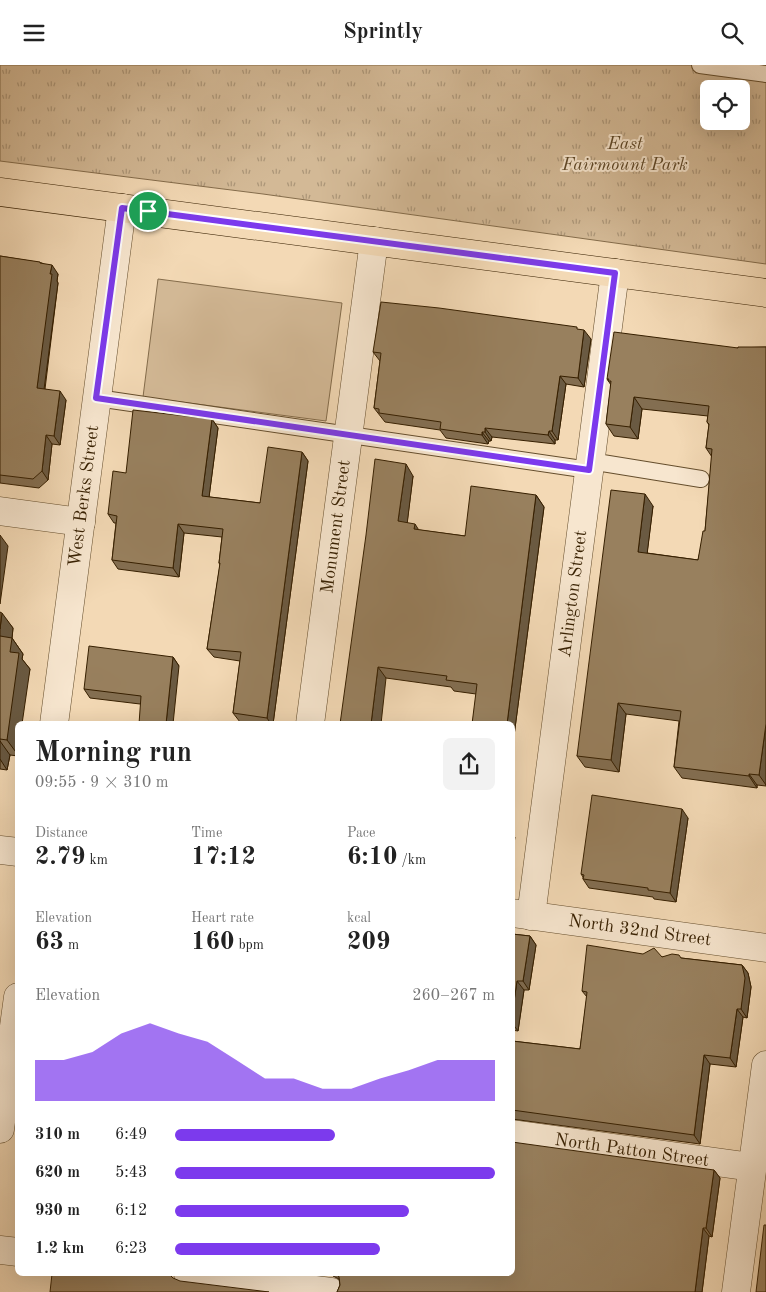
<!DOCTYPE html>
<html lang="en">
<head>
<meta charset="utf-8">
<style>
  body { margin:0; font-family:"Old Standard TT",serif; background:#f2f2f2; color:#222; height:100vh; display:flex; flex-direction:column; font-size:19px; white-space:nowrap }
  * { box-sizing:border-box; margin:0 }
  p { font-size:16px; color:#767676 }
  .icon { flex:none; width:28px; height:28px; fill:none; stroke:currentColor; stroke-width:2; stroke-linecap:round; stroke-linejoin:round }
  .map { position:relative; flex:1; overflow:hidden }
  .sheet { position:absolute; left:15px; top:656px; width:500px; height:555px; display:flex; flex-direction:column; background:#fff; border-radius:8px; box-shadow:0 5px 20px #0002 }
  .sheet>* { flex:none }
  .buttons { position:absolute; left:700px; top:15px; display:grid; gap:10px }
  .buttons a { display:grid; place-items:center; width:50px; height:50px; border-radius:8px; background:#fff; box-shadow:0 5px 20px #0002; font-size:25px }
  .pin { position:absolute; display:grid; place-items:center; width:42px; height:42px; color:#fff; margin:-21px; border:2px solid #fff; border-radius:50%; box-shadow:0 1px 5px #0007 }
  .round { display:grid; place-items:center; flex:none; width:52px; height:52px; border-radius:8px; background:#f2f2f2 }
  .head { display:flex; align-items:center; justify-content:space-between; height:85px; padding:0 20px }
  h1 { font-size:28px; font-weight:700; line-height:38px }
  .stats { display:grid; grid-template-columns:repeat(3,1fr); gap:8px; height:85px; padding:5px 20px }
  .stats div { display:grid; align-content:center }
  .stats b { font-size:25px; font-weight:700 }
  .stats small { font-size:14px; font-weight:400 }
  .stats p { font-size:14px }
  .chart { height:140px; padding:10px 20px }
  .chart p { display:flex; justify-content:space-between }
  .chart svg { width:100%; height:90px; margin-top:5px; fill:#7c3aed; opacity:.7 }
  ul { padding:0 20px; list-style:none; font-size:16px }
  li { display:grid; grid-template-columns:80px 60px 1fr; align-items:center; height:38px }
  li i { height:12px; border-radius:6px; background:#7c3aed }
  header { display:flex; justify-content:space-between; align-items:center; height:65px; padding:0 20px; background:#fff; font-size:22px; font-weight:700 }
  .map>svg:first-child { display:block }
  .grass { fill:#d3b996; stroke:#846c4b }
  .park { fill:url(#park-tufts); stroke:#846c4b; fill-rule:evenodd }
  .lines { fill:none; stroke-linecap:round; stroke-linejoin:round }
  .service-casing { stroke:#654e2d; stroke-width:18 }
  .minor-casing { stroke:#654e2d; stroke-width:29 }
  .primary-casing { stroke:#361f00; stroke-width:29 }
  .service { stroke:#f7e6cf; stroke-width:16 }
  .minor { stroke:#f7e6cf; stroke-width:28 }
  .primary { stroke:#f3d9b5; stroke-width:28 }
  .wall { fill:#836e51; stroke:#361f00 }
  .shaded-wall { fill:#6a5a42; stroke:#361f00 }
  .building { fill:#98805e; stroke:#361f00 }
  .route-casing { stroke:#fff; stroke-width:10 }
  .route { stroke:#7c3aed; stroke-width:6 }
  .labels { text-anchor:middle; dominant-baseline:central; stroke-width:4; stroke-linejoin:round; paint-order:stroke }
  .park-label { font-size:18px; font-style:italic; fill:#5d4626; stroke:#f7e6cf }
  .street-label { font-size:18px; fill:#361f00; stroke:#f7e6cf }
</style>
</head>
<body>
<header><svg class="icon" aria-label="menu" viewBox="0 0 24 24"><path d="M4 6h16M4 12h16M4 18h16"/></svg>Sprintly<svg class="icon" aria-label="search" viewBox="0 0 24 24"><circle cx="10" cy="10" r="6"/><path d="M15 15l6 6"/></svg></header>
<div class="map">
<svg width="766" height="1227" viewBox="0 0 766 1227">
  <defs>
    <pattern id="park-tufts" width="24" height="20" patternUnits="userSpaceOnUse" patternTransform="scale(1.25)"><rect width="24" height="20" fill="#d3b996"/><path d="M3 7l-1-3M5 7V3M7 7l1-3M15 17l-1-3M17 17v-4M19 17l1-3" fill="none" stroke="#ac9678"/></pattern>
  </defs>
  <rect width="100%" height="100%" fill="#f3d9b5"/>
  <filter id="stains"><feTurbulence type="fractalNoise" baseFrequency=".004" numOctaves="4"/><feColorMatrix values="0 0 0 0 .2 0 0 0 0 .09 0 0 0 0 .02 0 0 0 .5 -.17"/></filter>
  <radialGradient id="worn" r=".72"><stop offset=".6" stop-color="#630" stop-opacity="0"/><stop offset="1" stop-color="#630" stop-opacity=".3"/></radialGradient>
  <path class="grass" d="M 158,214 L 342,238 L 326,356 L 143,332 Z"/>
  <path class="park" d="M 0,0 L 766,0 L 766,199 L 263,129 L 0,96 ZM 709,24 L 741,24 L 741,56 L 709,56 Z"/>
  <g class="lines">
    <g class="service-casing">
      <path id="service" d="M 700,0 L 766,9
        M 97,333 L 589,405
        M 590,396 L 701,414"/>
    </g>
    <g class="minor-casing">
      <g id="minor">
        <path d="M 0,446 L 81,457"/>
        <path id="s1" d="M 54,659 L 122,143"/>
        <path id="s2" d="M 310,659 L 374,176"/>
        <path d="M 0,785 L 18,787"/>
        <path id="s3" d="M 512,848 L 766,883"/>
        <path id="s4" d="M 531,851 L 615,208"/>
        <path d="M 0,1064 L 18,932"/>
        <path id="s5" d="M 512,1069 L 752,1102"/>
        <path d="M 0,1185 L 18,1187"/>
        <path d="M 188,1209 L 331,1227"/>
        <path d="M 736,1227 L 766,1000"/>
      </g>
    </g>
    <g class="primary-casing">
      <path id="primary" d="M 0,127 L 766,228"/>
    </g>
    <use href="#service" class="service"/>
    <use href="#minor" class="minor"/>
    <use href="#primary" class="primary"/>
  </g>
  <path class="wall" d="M 0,191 L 42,198 L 58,209 L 57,216 L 58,218 L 45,324 L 66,335 L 60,380 L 52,379 L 48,415 L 39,423 L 0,418 Z
    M 579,265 L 591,274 L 584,322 L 566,319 L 558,375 L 555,375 L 555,379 L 492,372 L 491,376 L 489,376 L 488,379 L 446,373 L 440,365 L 385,357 L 374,343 L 380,296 L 373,287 Z
    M 766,282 L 766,721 L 757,720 L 757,723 L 682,713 L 674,702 L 679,656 L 626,649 L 619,707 L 585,702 L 577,691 L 653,441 L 647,488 L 698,495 L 705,466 L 712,392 L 706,383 L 709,360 L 707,357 L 708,351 L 642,344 L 638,374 L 614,371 L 606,359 L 611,320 L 607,314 L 738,283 Z
    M 212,354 L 218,363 L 209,432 L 260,438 L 302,387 L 308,396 L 273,659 L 251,659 L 240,657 L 233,648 L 240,596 L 214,592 L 207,584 L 220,500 L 219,498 L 222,472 L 184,468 L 179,512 L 118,504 L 112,495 L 116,458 L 114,458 L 108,449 L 126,408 Z
    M 413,411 L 407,458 L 419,465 L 465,471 L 536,430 L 544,442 L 512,686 L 512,659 L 476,629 L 454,626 L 451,622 L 386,613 L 340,659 Z
    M 0,547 L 13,563 L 12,573 L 23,589 L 22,594 L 30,604 L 18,659 L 18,691 L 10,690 L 7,705 L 0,704 Z
    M 173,592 L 179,601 L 140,639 L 90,633 L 84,624 Z
    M 688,753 L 676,837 L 654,834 L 653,832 L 589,823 L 583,814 L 583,812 L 581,809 Z
    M 512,869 L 530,871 L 536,880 L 529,925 L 524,925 L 518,966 L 512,965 Z
    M 662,892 L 681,893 L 742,900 L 748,908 L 751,922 L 747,953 L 743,952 L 736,1002 L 710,999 L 700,1079 L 512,1054 L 512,976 L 580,984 L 587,932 L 582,926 Z
    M 714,1105 L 720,1113 L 712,1172 L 709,1171 L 702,1227 L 337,1227 L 340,1220 L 339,1214 L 333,1211 L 331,1209 L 512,1209 Z"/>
  <path class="shaded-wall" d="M 52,200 L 58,209 L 57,216 L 58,218 L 43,332 L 37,323 L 50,209 Z
    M 584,265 L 591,274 L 584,322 L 578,313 Z
    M 560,311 L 566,319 L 558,375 L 552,366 Z
    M 60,326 L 66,335 L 60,380 L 54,371 Z
    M 634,332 L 642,344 L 638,374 L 630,362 Z
    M 212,354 L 218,363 L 208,440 L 202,431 Z
    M 485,363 L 492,372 L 491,376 L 485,367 Z
    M 549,366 L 555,375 L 555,379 L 548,370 Z
    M 482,367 L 489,376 L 488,379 L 482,370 Z
    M 46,370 L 52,379 L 48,415 L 42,406 Z
    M 302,387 L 308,396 L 273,659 L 271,659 L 267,653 Z
    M 406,399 L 413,411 L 406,468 L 398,456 Z
    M 645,429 L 653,441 L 646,498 L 638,487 Z
    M 536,430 L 544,442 L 512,686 L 512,659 L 507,659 Z
    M 178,459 L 184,468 L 179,512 L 173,503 Z
    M 415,459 L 422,470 L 414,464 Z
    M 0,470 L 8,481 L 0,539 Z
    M 2,548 L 13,563 L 12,573 L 23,589 L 22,594 L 30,604 L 22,659 L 18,659 L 18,690 L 7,675 L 0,572 L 0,564 Z
    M 173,592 L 179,601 L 173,659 L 166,659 Z
    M 378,602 L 386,613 L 381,659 L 371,659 Z
    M 618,638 L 626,649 L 619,707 L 611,695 Z
    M 766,659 L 766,720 L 759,710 Z
    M 0,676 L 10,690 L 7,705 L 0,694 Z
    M 749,709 L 757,720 L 757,723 L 749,711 Z
    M 682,744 L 688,753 L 676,837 L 670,828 Z
    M 512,769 L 515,772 L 512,791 Z
    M 530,871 L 536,880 L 529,925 L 523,916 Z
    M 742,900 L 748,908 L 751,922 L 747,953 L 741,944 Z
    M 517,916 L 524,925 L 518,966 L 512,958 L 512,950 Z
    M 737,944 L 743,952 L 736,1002 L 730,993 Z
    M 704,990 L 710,999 L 700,1079 L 694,1070 Z
    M 714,1105 L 720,1113 L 712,1172 L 706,1163 Z
    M 703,1163 L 709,1171 L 702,1227 L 695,1227 Z"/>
  <path class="building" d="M 0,191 L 40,197 L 40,198 L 52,200 L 50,209 L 52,209 L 37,323 L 60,326 L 54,371 L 46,370 L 42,406 L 33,414 L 0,410 Z
    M 381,237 L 439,243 L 577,262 L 577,264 L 584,265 L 578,313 L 560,311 L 552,366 L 549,366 L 548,370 L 485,363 L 485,367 L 482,367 L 482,370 L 440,364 L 441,357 L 379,348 L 379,344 L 374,343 L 381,288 L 373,287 Z
    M 614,267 L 738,283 L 738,282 L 766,282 L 766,659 L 759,710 L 749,709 L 749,711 L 674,702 L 681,646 L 618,638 L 611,695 L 577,691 L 611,425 L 645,429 L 638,487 L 698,495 L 703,466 L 705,466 L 712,384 L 706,383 L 709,359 L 707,357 L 709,341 L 634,332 L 630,362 L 606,359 L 611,316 L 608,316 L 609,314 L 607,314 Z
    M 133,345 L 212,354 L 202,431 L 260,438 L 268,382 L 302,387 L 267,653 L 233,648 L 241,587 L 207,584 L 220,498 L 219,498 L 223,464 L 178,459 L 173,503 L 112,495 L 117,451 L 108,449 L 113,406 L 126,408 Z
    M 375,394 L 406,399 L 398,456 L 415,459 L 414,464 L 465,471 L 471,421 L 536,430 L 507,659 L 472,659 L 477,619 L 446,615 L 447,611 L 378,602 L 371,659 L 340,659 L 366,470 Z
    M 0,547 L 2,548 L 0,564 Z
    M 0,571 L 12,573 L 10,587 L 19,588 L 7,675 L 0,674 Z
    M 89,581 L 173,592 L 166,659 L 139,659 L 141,631 L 84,624 Z
    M 592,730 L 682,744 L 670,828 L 648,825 L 648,823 L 583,814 L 584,810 L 581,809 Z
    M 512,869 L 530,871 L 523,916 L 517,916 L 512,950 Z
    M 587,880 L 643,889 L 654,883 L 662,892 L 672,889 L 679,890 L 681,893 L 742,900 L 745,913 L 741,944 L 737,944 L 730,993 L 704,990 L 694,1070 L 512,1045 L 512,976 L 580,984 L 587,927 L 582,926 Z
    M 512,1077 L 714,1105 L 706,1163 L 703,1163 L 695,1227 L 337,1227 L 340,1220 L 339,1212 L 337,1209 L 512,1209 Z
    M 764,1160 L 766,1160 L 766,1227 L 756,1227 Z
    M 52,1209 L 169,1209 L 173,1213 L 180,1216 L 269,1227 L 50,1227 Z"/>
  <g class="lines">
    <g class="route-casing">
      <path id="route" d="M 122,143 L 615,208 L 589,405 L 96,333 Z"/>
    </g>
    <use href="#route" class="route"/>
  </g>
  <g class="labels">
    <g class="park-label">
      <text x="625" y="79">East<tspan x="625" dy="21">Fairmount Park</tspan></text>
    </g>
    <g class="street-label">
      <text stroke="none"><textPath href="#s1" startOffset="230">West Berks Street</textPath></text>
      <text stroke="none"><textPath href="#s2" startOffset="199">Monument Street</textPath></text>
      <text stroke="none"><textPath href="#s4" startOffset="325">Arlington Street</textPath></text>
      <text stroke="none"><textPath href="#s3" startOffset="129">North 32nd Street</textPath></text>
      <text stroke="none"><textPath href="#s5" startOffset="121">North Patton Street</textPath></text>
    </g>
  </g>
  <rect width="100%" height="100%" filter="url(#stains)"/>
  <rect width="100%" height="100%" fill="url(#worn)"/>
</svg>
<div class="buttons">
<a><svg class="icon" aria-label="locate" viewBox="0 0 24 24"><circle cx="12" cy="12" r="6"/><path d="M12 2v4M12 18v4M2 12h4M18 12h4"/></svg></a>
</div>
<div class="pin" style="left:148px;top:146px;background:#1e9e55"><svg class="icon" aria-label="arrive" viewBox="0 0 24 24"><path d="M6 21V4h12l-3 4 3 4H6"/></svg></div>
<section class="sheet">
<div class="head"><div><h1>Morning run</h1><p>09:55 · 9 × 310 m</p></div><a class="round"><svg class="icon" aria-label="share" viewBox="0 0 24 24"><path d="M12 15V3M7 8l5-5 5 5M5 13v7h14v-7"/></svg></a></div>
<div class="stats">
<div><p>Distance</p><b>2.79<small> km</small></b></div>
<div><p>Time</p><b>17:12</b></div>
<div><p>Pace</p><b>6:10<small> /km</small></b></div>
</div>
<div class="stats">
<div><p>Elevation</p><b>63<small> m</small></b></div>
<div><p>Heart rate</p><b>160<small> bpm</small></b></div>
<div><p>kcal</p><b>209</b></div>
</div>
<div class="chart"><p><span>Elevation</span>260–267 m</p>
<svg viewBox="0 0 160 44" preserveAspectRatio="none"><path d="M0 44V24L10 24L20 20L30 11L40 6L50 11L60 15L70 24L80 33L90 33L100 38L110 38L120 33L130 29L140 24L150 24L160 24V44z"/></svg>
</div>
<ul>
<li><b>310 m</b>6:49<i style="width:50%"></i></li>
<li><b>620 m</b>5:43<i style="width:100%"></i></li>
<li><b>930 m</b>6:12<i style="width:73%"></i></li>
<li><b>1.2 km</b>6:23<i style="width:64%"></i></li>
</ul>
</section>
</div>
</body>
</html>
